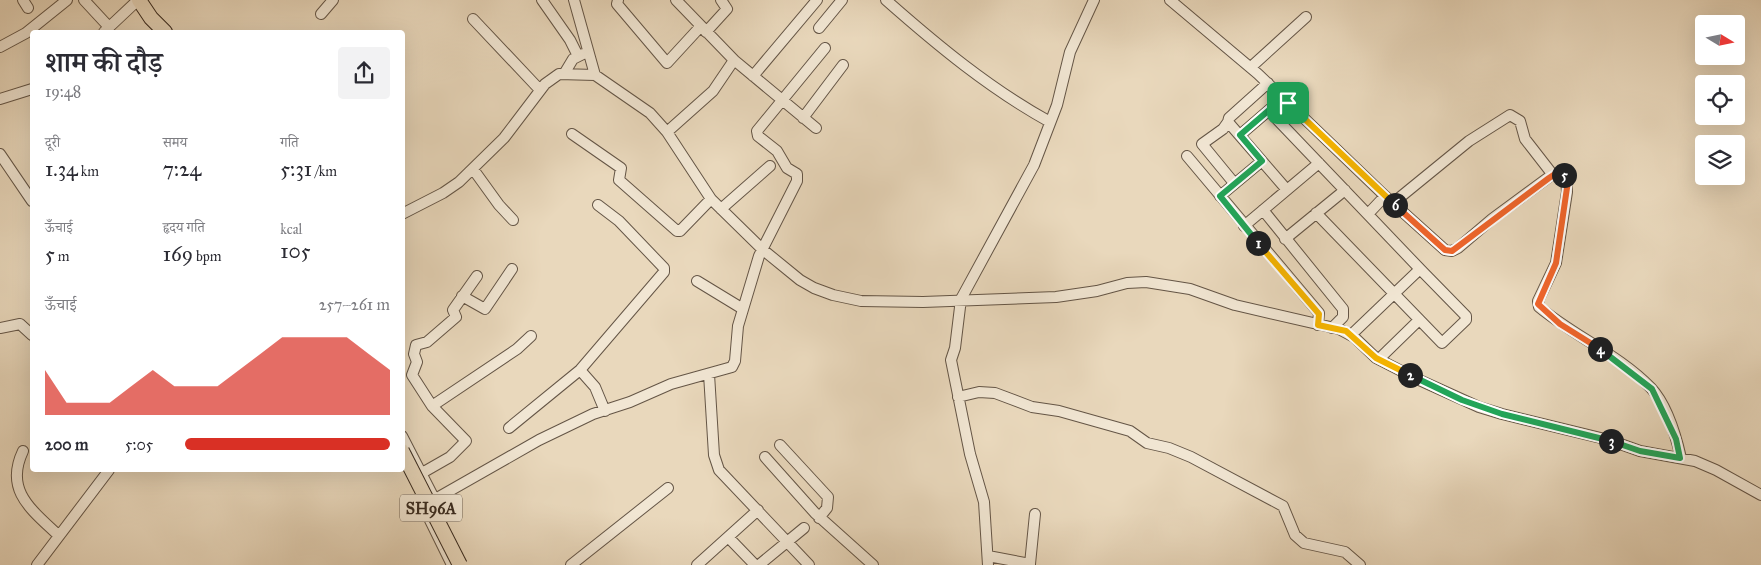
<!DOCTYPE html>
<html lang="hi">
<head>
<meta charset="utf-8">
<style>
  body { margin:0; font-family:"IM FELL Great Primer","Noto Serif Devanagari",serif; background:#f2f2f3; color:#2b2b33; height:100vh; display:flex; flex-direction:column; font-size:19px; white-space:nowrap }
  * { box-sizing:border-box; margin:0 }
  p { font-size:16px; color:#7c7c81 }
  .icon { flex:none; width:28px; height:28px; fill:none; stroke:currentColor; stroke-width:2; stroke-linecap:round; stroke-linejoin:round }
  .map { position:relative; flex:1; overflow:hidden }
  .side { position:absolute; left:30px; top:30px; width:375px; height:442px; display:flex; flex-direction:column; background:#fff; border-radius:5px; box-shadow:0 5px 20px #0002 }
  .side>* { flex:none }
  .needle { width:32px; rotate:100deg }
  .buttons { position:absolute; left:1695px; top:15px; display:grid; gap:10px }
  .buttons a { display:grid; place-items:center; width:50px; height:50px; border-radius:5px; background:#fff; box-shadow:0 5px 20px #0002; font-size:25px }
  .pin { position:absolute; display:grid; place-items:center; width:42px; height:42px; color:#fff; margin:-21px; border-radius:10px; box-shadow:0 2px 8px #0006 }
  .km { position:absolute; width:25px; height:25px; margin:-12px; border-radius:50%; background:#222; color:#fff; font-size:14px; line-height:25px; text-align:center }
  .round { display:grid; place-items:center; flex:none; width:52px; height:52px; border-radius:5px; background:#f2f2f3 }
  .overview { display:flex; align-items:center; justify-content:space-between; height:85px; padding:0 15px }
  h1 { font-size:28px; font-weight:600; line-height:38px }
  .metrics { display:grid; grid-template-columns:repeat(3,1fr); gap:8px; height:85px; padding:5px 15px }
  .metrics div { display:grid; align-content:center }
  .metrics b { font-size:21px; font-weight:600 }
  .metrics small { font-size:14px; font-weight:400 }
  .metrics p { font-size:14px }
  .chart { height:140px; padding:10px 15px }
  .chart p { display:flex; justify-content:space-between }
  .chart svg { width:100%; height:90px; margin-top:5px; fill:#d93025; opacity:.7 }
  ul { padding:0 15px; list-style:none; font-size:16px }
  li { display:grid; grid-template-columns:80px 60px 1fr; align-items:center; height:38px }
  li i { height:12px; border-radius:6px; background:#d93025 }
  .map>svg:first-child { display:block }
  .lines { fill:none; stroke-linecap:round; stroke-linejoin:round }
  .minor-casing { stroke:#645546; stroke-width:12 }
  .major-casing { stroke:#37291e; stroke-width:16 }
  .minor { stroke:#f1e6d3; stroke-width:10 }
  .major { stroke:#e9d8bc; stroke-width:14 }
  .major-bridge-casing { stroke:#37291e; stroke-width:16; stroke-linecap:butt }
  .major-bridge { stroke:#e9d8bc; stroke-width:14 }
  .split-1-casing { stroke:#fff; stroke-width:10 }
  .split-2-casing { stroke:#fff; stroke-width:10 }
  .split-3-casing { stroke:#fff; stroke-width:10 }
  .split-4-casing { stroke:#fff; stroke-width:10 }
  .split-5-casing { stroke:#fff; stroke-width:10 }
  .split-6-casing { stroke:#fff; stroke-width:10 }
  .split-7-casing { stroke:#fff; stroke-width:10 }
  .split-1 { stroke:#22a559; stroke-width:6 }
  .split-2 { stroke:#f5b400; stroke-width:6 }
  .split-3 { stroke:#22a559; stroke-width:6 }
  .split-4 { stroke:#22a559; stroke-width:6 }
  .split-5 { stroke:#f0652b; stroke-width:6 }
  .split-6 { stroke:#f0652b; stroke-width:6 }
  .split-7 { stroke:#f5b400; stroke-width:6 }
  .labels { text-anchor:middle; dominant-baseline:central; stroke-width:5; stroke-linejoin:round; paint-order:stroke }
  .shield { fill:#f1e6d3; stroke:#6f6254; stroke-width:1 }
  .shield-label { font-size:16px; font-weight:bold; fill:#37291e }
</style>
</head>
<body>
<div class="map">
<svg width="1761" height="565" viewBox="0 0 1761 565">
  <rect width="100%" height="100%" fill="#e9d8bc"/>
  <filter id="stains"><feTurbulence type="fractalNoise" baseFrequency=".004" numOctaves="4"/><feColorMatrix values="0 0 0 0 .2 0 0 0 0 .09 0 0 0 0 .02 0 0 0 .5 -.17"/></filter>
  <radialGradient id="worn" r=".72"><stop offset=".6" stop-color="#630" stop-opacity="0"/><stop offset="1" stop-color="#630" stop-opacity=".3"/></radialGradient>
  <g class="lines">
    <g class="minor-casing">
      <path id="minor" d="M 23,0 L 28,8
        M 84,0 L 109,27
        M 542,0 L 570,40 L 578,56
        M 574,0 L 595,75
        M 618,0 L 617,4 L 667,63 L 701,26
        M 886,0 C 937,45 990,89 1050,122
        M 1170,0 L 1258,74 L 1385,196 L 1445,250 L 1452,251 L 1458,248 L 1492,219 L 1549,177 L 1555,174 L 1566,177 L 1567,192 L 1556,263 L 1538,301 L 1539,307 C 1574,336 1619,355 1651,388 C 1667,405 1676,436 1681,458
        M 321,14 L 333,0
        M 473,19 L 540,90
        M 819,28 L 842,0
        M 104,32 L 138,0
        M 706,32 L 727,9 L 721,0
        M 0,47 L 26,33 L 67,0
        M 734,60 L 816,128
        M 1251,67 L 1306,17
        M 564,74 L 573,59 L 583,54
        M 753,76 L 817,0
        M 1268,83 L 1229,118 L 1228,122 L 1287,190
        M 0,99 L 32,89
        M 1269,111 L 1420,269 L 1351,335
        M 803,118 L 843,65
        M 1228,122 L 1223,129 L 1202,144 L 1234,183
        M 667,132 L 713,91 L 734,60 L 676,0
        M 572,134 L 621,168 L 619,180 L 677,231 L 680,231 L 711,199
        M 1240,135 L 1283,98
        M 0,154 L 32,201
        M 1187,156 L 1319,313 L 1318,325
        M 473,169 L 499,205 L 513,220
        M 1220,196 L 1262,161
        M 1393,203 L 1469,141 L 1510,115 L 1520,121 L 1525,139 L 1553,175
        M 721,209 L 770,166
        M 1263,210 L 1343,309 L 1343,317 L 1332,328
        M 1316,213 L 1442,343 L 1466,320 L 1466,316 L 1420,269
        M 402,214 L 443,193 L 459,182 L 504,138 L 545,84 L 559,74 L 595,75 L 650,113 L 667,132 L 711,199 L 762,249 L 800,280 L 814,288 L 833,295 L 861,301 L 923,302 L 1056,297 L 1097,291 L 1127,283 L 1146,282 L 1190,289 L 1235,305 L 1339,329 L 1354,337 L 1376,358 L 1417,379 L 1479,407 L 1502,414 L 1609,440 L 1640,451 L 1695,461 L 1716,470 L 1761,495
        M 1368,214 L 1385,196
        M 1244,226 L 1319,163
        M 1285,239 L 1345,190
        M 697,281 L 743,309
        M 462,296 L 485,309 L 512,269
        M 0,328 L 20,324 L 32,335
        M 1379,359 L 1419,320
        M 580,370 L 595,387 L 605,411
        M 709,374 L 714,455 L 719,470 L 809,565
        M 958,397 L 979,392 L 995,393 L 1032,407 L 1059,411 L 1130,431 L 1147,443 L 1169,448 L 1191,457 L 1283,506 L 1295,535 L 1304,543 L 1345,552 L 1360,565
        M 432,406 L 517,349 L 531,336
        M 509,428 L 580,370 L 664,272 L 664,268 L 619,221 L 598,205
        M 402,436 L 435,500
        M 780,445 L 828,497 L 827,508 L 819,518
        M 23,451 C 4,491 32,510 59,536
        M 765,457 L 815,513 L 873,565
        M 422,473 L 450,457 L 466,441 L 432,406 L 412,375 L 417,362 L 414,354 L 416,345 L 427,342 L 456,317 L 453,310 L 477,276
        M 423,506 L 539,440 L 593,414 L 630,402 L 671,384 L 732,367 L 735,361 L 738,326 L 759,256 L 797,181 L 797,174 L 787,168 L 777,151 L 758,136 L 757,131 L 825,48
        M 426,512 L 452,565
        M 728,537 L 755,565
        M 988,556 L 1030,564 L 1035,514
        M 37,565 L 109,470
        M 571,565 L 668,488
        M 697,565 L 758,510
        M 759,565 L 804,528
        M 988,565 L 984,502 L 970,454 L 951,360 L 955,348 L 961,299 L 1034,165 L 1057,105 L 1070,52 L 1094,0"/>
    </g>
    <g class="major-casing">
      <path id="major" d="M 139,0 L 151,18 L 165,32"/>
    </g>
    <use href="#minor" class="minor"/>
    <use href="#major" class="major"/>
    <g class="major-bridge-casing">
      <path id="major-bridge" d="M 402,451 L 460,565"/>
    </g>
    <use href="#major-bridge" class="major-bridge"/>
  </g>
  <g class="lines">
    <g class="split-1-casing">
      <path id="split-1" d="M 1258,243 L 1220,196 L 1262,161 L 1240,135 L 1283,98 L 1288,103"/>
    </g>
    <g class="split-2-casing">
      <path id="split-2" d="M 1258,243 L 1319,314 L 1318,325 L 1346,331 L 1376,358 L 1410,375"/>
    </g>
    <g class="split-3-casing">
      <path id="split-3" d="M 1410,375 L 1462,400 L 1502,414 L 1611,441"/>
    </g>
    <g class="split-4-casing">
      <path id="split-4" d="M 1600,349 L 1652,389 L 1676,439 L 1680,458 L 1640,451 L 1611,441"/>
    </g>
    <g class="split-5-casing">
      <path id="split-5" d="M 1564,175 L 1568,181 L 1556,263 L 1538,304 L 1560,324 L 1600,349"/>
    </g>
    <g class="split-6-casing">
      <path id="split-6" d="M 1395,205 L 1445,250 L 1452,251 L 1549,178 L 1555,174 L 1564,175"/>
    </g>
    <g class="split-7-casing">
      <path id="split-7" d="M 1288,103 L 1395,205"/>
    </g>
    <use href="#split-1" class="split-1"/>
    <use href="#split-2" class="split-2"/>
    <use href="#split-3" class="split-3"/>
    <use href="#split-4" class="split-4"/>
    <use href="#split-5" class="split-5"/>
    <use href="#split-6" class="split-6"/>
    <use href="#split-7" class="split-7"/>
  </g>
  <g class="labels">
    <rect class="shield" x="400" y="494.5" width="62" height="27" rx="4"/>
    <g class="shield-label">
      <text x="431" y="508">SH96A</text>
    </g>
  </g>
  <rect width="100%" height="100%" filter="url(#stains)"/>
  <rect width="100%" height="100%" fill="url(#worn)"/>
</svg>
<div class="buttons">
<a><svg class="needle" viewBox="-14 -14 28 28"><path d="M0-13l5 13h-10z" fill="#e53935"/><path d="M0 13l5-13h-10z" fill="#7c7c81"/></svg></a>
<a><svg class="icon" aria-label="locate" viewBox="0 0 24 24"><circle cx="12" cy="12" r="6"/><path d="M12 2v4M12 18v4M2 12h4M18 12h4"/></svg></a>
<a><svg class="icon" aria-label="layers" viewBox="0 0 24 24"><path d="M12 4l9 5-9 5-9-5zM3 14l9 5 9-5"/></svg></a>
</div>
<div class="pin" style="left:1288px;top:103px;background:#1e9e55"><svg class="icon" aria-label="arrive" viewBox="0 0 24 24"><path d="M6 21V4h12l-3 4 3 4H6"/></svg></div>
<b class="km" style="left:1258px;top:243px">1</b>
<b class="km" style="left:1410px;top:375px">2</b>
<b class="km" style="left:1611px;top:441px">3</b>
<b class="km" style="left:1600px;top:349px">4</b>
<b class="km" style="left:1564px;top:175px">5</b>
<b class="km" style="left:1395px;top:205px">6</b>
<section class="side">
<div class="overview"><div><h1>शाम की दौड़</h1><p>19:48</p></div><a class="round"><svg class="icon" aria-label="share" viewBox="0 0 24 24"><path d="M12 15V3M7 8l5-5 5 5M5 13v7h14v-7"/></svg></a></div>
<div class="metrics">
<div><p>दूरी</p><b>1.34<small> km</small></b></div>
<div><p>समय</p><b>7:24</b></div>
<div><p>गति</p><b>5:31<small> /km</small></b></div>
</div>
<div class="metrics">
<div><p>ऊँचाई</p><b>5<small> m</small></b></div>
<div><p>हृदय गति</p><b>169<small> bpm</small></b></div>
<div><p>kcal</p><b>105</b></div>
</div>
<div class="chart"><p><span>ऊँचाई</span>257–261 m</p>
<svg viewBox="0 0 160 44" preserveAspectRatio="none"><path d="M0 44V22L10 38L20 38L30 38L40 30L50 22L60 30L70 30L80 30L90 22L100 14L110 6L120 6L130 6L140 6L150 14L160 22V44z"/></svg>
</div>
<ul>
<li><b>200 m</b>5:05<i style="width:100%"></i></li>
</ul>
</section>
</div>
</body>
</html>
